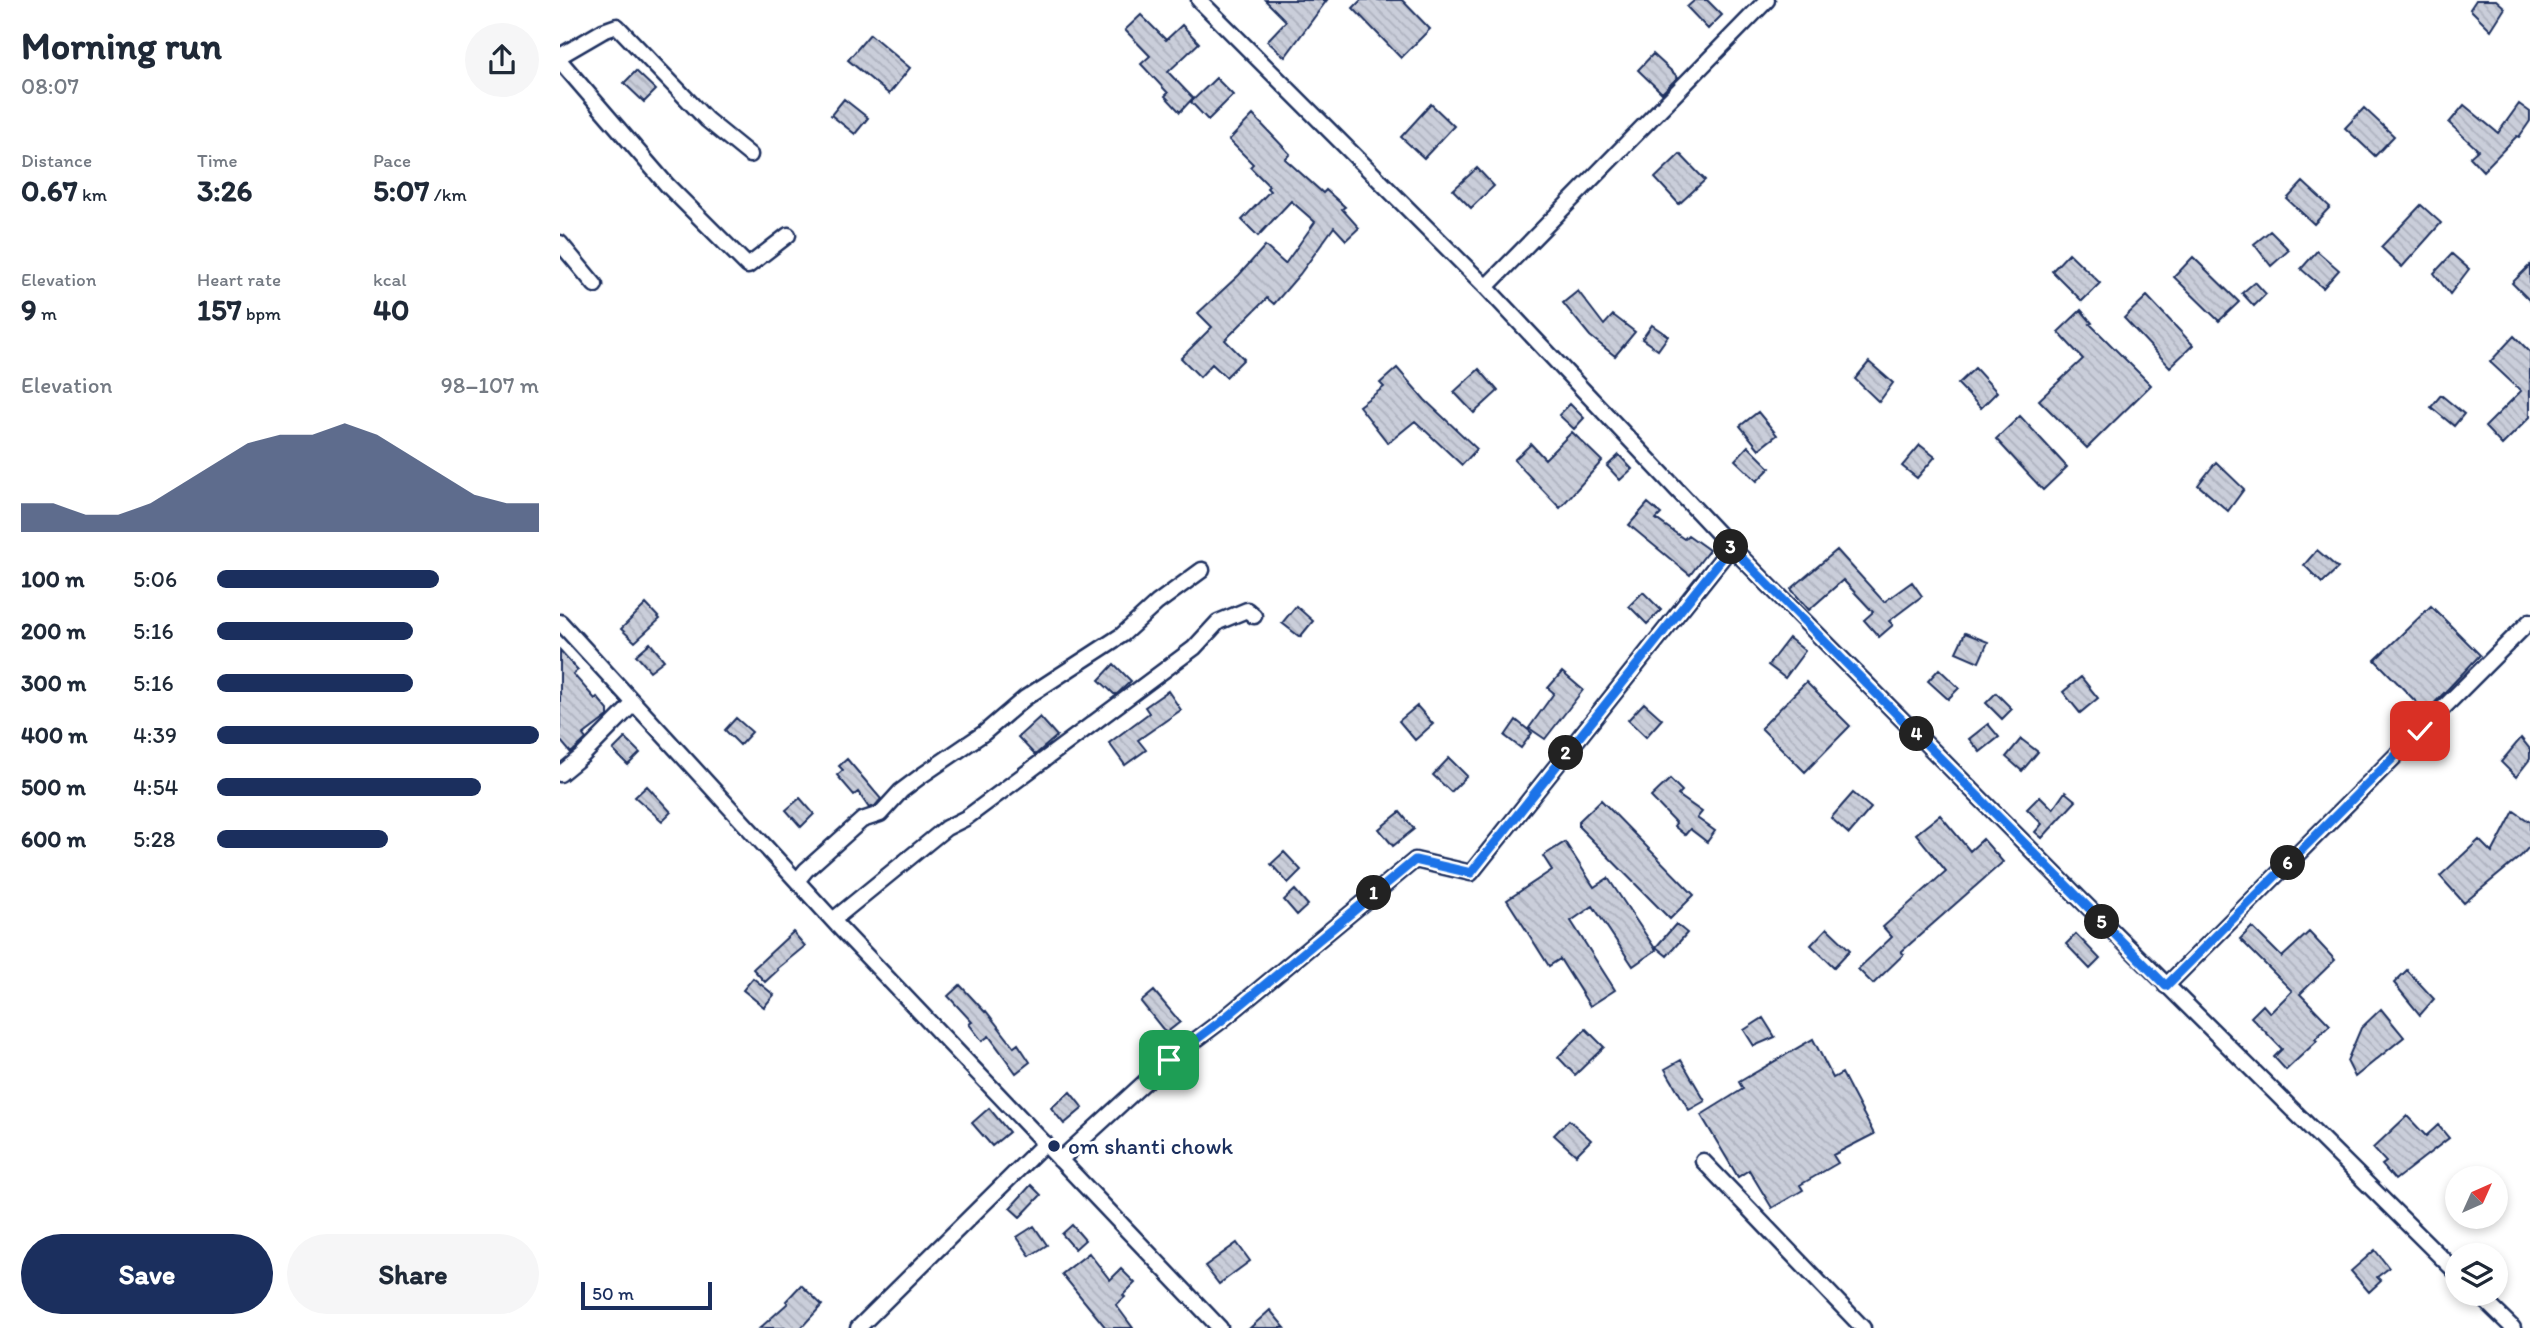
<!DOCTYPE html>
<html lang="en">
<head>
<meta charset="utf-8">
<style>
  body { margin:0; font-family:Itim,sans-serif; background:#f6f6f7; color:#1f2937; height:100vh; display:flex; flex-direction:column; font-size:26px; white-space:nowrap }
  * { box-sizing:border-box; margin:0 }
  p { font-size:23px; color:#747a83 }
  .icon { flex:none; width:38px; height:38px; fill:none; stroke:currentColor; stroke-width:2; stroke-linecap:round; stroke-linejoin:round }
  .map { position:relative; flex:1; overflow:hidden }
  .side { display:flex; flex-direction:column; background:#fff; width:560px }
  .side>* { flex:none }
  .needle { width:46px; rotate:45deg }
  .controls { position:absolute; left:1885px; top:1166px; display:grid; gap:14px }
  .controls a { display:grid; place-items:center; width:63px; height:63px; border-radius:50%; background:#fff; box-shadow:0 4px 10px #0003; font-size:35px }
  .scale { position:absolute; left:21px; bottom:18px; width:131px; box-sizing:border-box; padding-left:7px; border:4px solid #1b2f5e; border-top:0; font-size:19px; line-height:24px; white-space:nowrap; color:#1b2f5e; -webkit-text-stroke:5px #fff; paint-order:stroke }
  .pin { position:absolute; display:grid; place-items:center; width:60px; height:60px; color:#fff; margin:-30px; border-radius:14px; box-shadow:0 4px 10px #0006 }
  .km { position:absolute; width:35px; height:35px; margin:-18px; border-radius:50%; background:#222; color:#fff; font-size:19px; line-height:35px; text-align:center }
  .round { display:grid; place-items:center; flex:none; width:74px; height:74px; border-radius:37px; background:#f6f6f7 }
  .overview { display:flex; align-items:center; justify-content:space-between; height:119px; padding:0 21px }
  h1 { font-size:38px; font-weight:700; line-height:52px }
  .figures { display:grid; grid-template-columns:repeat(3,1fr); gap:10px; height:119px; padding:7px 21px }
  .figures div { display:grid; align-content:center }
  .figures b { font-size:30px; font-weight:700 }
  .figures small { font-size:19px; font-weight:400 }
  .figures p { font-size:19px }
  .chart { height:196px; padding:14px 21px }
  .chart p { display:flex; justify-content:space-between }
  .chart svg { width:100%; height:126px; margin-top:7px; fill:#1b2f5e; opacity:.7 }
  .primary-button { display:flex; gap:14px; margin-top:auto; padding:14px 21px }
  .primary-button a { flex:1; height:80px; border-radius:42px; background:#1b2f5e; color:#fff; font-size:28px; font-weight:700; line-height:80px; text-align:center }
  .primary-button a+a { background:#f6f6f7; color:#1f2937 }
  ul { padding:0 21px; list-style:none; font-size:23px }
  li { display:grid; grid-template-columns:112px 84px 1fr; align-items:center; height:52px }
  li i { height:18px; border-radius:9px; background:#1b2f5e }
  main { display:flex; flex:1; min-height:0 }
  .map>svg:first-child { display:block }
  .building { fill:url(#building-back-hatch); stroke:#1b2f5e; stroke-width:2 }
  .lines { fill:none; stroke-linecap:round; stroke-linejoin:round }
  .minor-casing { stroke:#1b2f5e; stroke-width:19 }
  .minor { stroke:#fff; stroke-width:14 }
  .route-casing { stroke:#fff; stroke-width:14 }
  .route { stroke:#1a73e8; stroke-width:9 }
  .poi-dot { fill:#1b2f5e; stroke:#fff; stroke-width:2.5 }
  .labels { text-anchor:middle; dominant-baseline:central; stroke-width:6; stroke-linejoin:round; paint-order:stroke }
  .poi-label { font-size:23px; fill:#1b2f5e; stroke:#fff; text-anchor:start }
</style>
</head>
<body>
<main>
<section class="side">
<div class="overview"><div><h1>Morning run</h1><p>08:07</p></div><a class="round"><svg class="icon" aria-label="share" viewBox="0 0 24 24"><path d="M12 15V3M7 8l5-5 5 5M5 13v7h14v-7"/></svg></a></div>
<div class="figures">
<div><p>Distance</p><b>0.67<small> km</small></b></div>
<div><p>Time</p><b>3:26</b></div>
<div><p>Pace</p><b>5:07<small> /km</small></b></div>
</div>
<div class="figures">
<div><p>Elevation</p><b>9<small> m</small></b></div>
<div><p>Heart rate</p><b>157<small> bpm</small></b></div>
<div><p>kcal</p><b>40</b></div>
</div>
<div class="chart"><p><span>Elevation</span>98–107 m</p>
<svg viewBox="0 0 160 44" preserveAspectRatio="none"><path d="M0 44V34L10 34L20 38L30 38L40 34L50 27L60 20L70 13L80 10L90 10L100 6L110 10L120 17L130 24L140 31L150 34L160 34V44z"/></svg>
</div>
<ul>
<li><b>100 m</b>5:06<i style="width:69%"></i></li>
<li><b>200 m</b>5:16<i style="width:61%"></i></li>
<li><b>300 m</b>5:16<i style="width:61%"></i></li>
<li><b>400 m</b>4:39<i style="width:100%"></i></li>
<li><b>500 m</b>4:54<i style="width:82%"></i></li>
<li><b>600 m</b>5:28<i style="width:53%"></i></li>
</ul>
<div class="primary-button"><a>Save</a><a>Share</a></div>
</section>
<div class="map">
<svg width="1970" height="1328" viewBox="0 0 1970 1328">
  <defs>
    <pattern id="building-back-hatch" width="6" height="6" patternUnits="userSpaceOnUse" patternTransform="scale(1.75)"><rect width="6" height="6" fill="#caceda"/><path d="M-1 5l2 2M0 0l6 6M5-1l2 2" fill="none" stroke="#adb1be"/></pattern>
  </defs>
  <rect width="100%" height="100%" fill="#fff"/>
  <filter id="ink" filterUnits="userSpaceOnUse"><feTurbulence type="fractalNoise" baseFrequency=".0143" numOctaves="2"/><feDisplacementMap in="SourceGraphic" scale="14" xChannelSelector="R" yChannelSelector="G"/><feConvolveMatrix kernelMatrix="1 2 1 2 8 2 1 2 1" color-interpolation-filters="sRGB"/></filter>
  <g filter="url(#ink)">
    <path class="building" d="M 705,0 L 767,0 L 725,57 L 707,41 L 726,21 Z
      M 801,0 L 842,0 L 870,29 L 841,58 L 793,8 Z
      M 1135,0 L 1147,0 L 1162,15 L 1148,29 L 1127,7 Z
      M 1916,0 L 1936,0 L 1945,8 L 1931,30 L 1910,9 Z
      M 581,15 L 606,40 L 622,25 L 639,43 L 608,72 L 633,98 L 620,112 L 605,96 L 608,93 L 581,64 L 590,56 L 565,30 Z
      M 310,34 L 350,68 L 329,94 L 288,60 Z
      M 1093,54 L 1118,77 L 1102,93 L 1078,70 Z
      M 76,71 L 96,90 L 84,102 L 64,83 Z
      M 656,78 L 673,95 L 648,120 L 631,102 Z
      M 284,99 L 308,118 L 295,134 L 271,115 Z
      M 871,104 L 894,126 L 864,158 L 841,137 Z
      M 1959,104 L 1970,112 L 1970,121 L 1959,137 L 1957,136 L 1923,171 L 1910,157 L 1918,150 L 1889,123 L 1904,105 L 1938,133 Z
      M 1804,108 L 1834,136 L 1815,156 L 1785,128 Z
      M 693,115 L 730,154 L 725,159 L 763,193 L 766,190 L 785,207 L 782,209 L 799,228 L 786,240 L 774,227 L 740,274 L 714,304 L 707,298 L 665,340 L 684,359 L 666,377 L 652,364 L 640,377 L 621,358 L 652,327 L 638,313 L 679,275 L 705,246 L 725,264 L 755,222 L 731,201 L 698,236 L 682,220 L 710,191 L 707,188 L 709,186 L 690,167 L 693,164 L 669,140 Z
      M 1120,154 L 1145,180 L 1119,204 L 1095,178 Z
      M 917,168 L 934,186 L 911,208 L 893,190 Z
      M 1743,182 L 1770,207 L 1754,224 L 1727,199 Z
      M 1861,205 L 1881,223 L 1842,267 L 1821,247 Z
      M 1710,231 L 1729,250 L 1711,266 L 1694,244 Z
      M 1757,251 L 1779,270 L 1763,288 L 1741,269 Z
      M 1509,253 L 1540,283 L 1522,301 L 1492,271 Z
      M 1892,254 L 1909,269 L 1890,294 L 1874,273 Z
      M 1633,257 L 1679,302 L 1659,321 L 1614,277 Z
      M 1970,265 L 1970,301 L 1952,283 Z
      M 1695,282 L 1706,294 L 1694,306 L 1682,293 Z
      M 1018,291 L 1044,325 L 1053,315 L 1075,332 L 1055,356 L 1030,336 L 1003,303 Z
      M 1587,296 L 1633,345 L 1610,367 L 1564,318 Z
      M 1521,310 L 1532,323 L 1530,324 L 1591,385 L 1527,448 L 1479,400 L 1523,359 L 1498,332 Z
      M 1092,325 L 1108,336 L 1098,350 L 1082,339 Z
      M 1954,336 L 1970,352 L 1970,417 L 1942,445 L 1925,427 L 1961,391 L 1930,362 Z
      M 1309,362 L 1333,383 L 1319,402 L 1295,379 Z
      M 837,368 L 865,400 L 917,449 L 902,465 L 855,421 L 828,443 L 799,406 L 824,387 L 820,383 Z
      M 1415,368 L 1437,392 L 1421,408 L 1398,384 Z
      M 919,369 L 938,391 L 914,413 L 894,392 Z
      M 1881,395 L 1904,414 L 1894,426 L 1871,407 Z
      M 1010,404 L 1024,418 L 1014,429 L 999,415 Z
      M 1198,412 L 1217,435 L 1199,449 L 1180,426 Z
      M 1460,416 L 1507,467 L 1483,490 L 1436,439 Z
      M 1012,432 L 1042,461 L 1000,508 L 954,460 L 971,444 L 985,459 Z
      M 1360,445 L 1375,457 L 1357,478 L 1342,466 Z
      M 1188,446 L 1210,468 L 1197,481 L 1175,460 Z
      M 1059,455 L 1072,469 L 1060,480 L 1047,466 Z
      M 1656,462 L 1684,489 L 1668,511 L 1638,485 Z
      M 1088,503 L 1101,514 L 1096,519 L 1124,539 L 1128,535 L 1149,550 L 1130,575 L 1069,525 Z
      M 1277,550 L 1324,602 L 1352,582 L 1362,596 L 1329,621 L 1333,625 L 1319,637 L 1304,620 L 1313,612 L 1283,580 L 1249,610 L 1231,589 Z
      M 1757,550 L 1778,568 L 1762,583 L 1744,565 Z
      M 1083,592 L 1101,610 L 1087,624 L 1069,606 Z
      M 86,604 L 100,619 L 75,642 L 61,629 Z
      M 736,606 L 753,621 L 740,637 L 722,623 Z
      M 1871,606 L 1920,655 L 1866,712 L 1815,660 Z
      M 1405,633 L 1428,642 L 1419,662 L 1396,652 Z
      M 1229,638 L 1245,651 L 1225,678 L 1208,665 Z
      M 90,643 L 104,660 L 90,671 L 76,655 Z
      M 0,650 L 18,670 L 13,674 L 35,699 L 37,697 L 48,710 L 48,716 L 23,735 L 26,739 L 11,753 L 0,740 Z
      M 554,664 L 571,681 L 557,694 L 554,694 L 539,680 Z
      M 1379,669 L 1399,688 L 1388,699 L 1368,681 Z
      M 1002,672 L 1023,690 L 985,739 L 969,728 L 994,693 L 988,688 Z
      M 1521,677 L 1538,698 L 1520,713 L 1503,692 Z
      M 1246,682 L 1290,726 L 1245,772 L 1201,728 Z
      M 608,691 L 621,710 L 578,740 L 586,750 L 565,765 L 549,743 L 589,713 L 585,707 Z
      M 1436,693 L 1452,709 L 1442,719 L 1426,703 Z
      M 1084,703 L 1102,719 L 1086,737 L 1068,720 Z
      M 857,706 L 873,724 L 855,740 L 839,721 Z
      M 480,717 L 497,736 L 475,755 L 458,737 Z
      M 176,718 L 192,732 L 180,745 L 165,730 Z
      M 956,720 L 972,733 L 961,748 L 945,736 Z
      M 1428,724 L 1439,737 L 1420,752 L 1409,739 Z
      M 65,738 L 80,753 L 68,765 L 53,750 Z
      M 1961,738 L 1970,749 L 1970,759 L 1956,777 L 1941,762 Z
      M 1461,739 L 1478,752 L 1462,771 L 1446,757 Z
      M 889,758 L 907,776 L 891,792 L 873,775 Z
      M 287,759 L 321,799 L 315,806 L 309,808 L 298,792 L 294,795 L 277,775 L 283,770 L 279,766 Z
      M 1110,779 L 1122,791 L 1118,795 L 1142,812 L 1137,818 L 1155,831 L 1147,842 L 1130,829 L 1125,835 L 1114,826 L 1116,823 L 1091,797 Z
      M 87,786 L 111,812 L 102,821 L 75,797 Z
      M 1505,792 L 1516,801 L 1482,838 L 1475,832 L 1482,824 L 1467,809 L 1480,796 L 1493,809 Z
      M 1293,793 L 1311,808 L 1289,834 L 1271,818 Z
      M 240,798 L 254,814 L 241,827 L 226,810 Z
      M 1041,800 L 1134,895 L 1110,919 L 1019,827 L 1019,821 Z
      M 1954,811 L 1970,822 L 1970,846 L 1961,856 L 1904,903 L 1880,876 L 1919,840 L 1932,853 Z
      M 840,812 L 854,829 L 833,846 L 819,829 Z
      M 1380,815 L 1410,851 L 1423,839 L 1443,862 L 1341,952 L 1344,954 L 1313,984 L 1298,969 L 1332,937 L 1323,927 L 1386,871 L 1356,834 Z
      M 1005,842 L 1034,887 L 1048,878 L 1096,950 L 1073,966 L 1033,906 L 1011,921 L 1055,990 L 1030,1006 L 1000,959 L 989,966 L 947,900 L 992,870 L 983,856 Z
      M 724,852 L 741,870 L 728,883 L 711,864 Z
      M 735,890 L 748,905 L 737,915 L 724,900 Z
      M 1116,924 L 1127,933 L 1107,956 L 1096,947 Z
      M 1692,927 L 1722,957 L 1749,932 L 1775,960 L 1740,994 L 1770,1025 L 1755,1039 L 1757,1041 L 1726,1070 L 1714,1057 L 1722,1049 L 1691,1017 L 1703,1005 L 1710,1013 L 1732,991 L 1680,939 Z
      M 1267,928 L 1290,950 L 1274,967 L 1251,945 Z
      M 233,932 L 245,946 L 217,969 L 218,970 L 205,982 L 193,969 Z
      M 1516,934 L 1540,959 L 1530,969 L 1506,944 Z
      M 1847,970 L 1874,999 L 1860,1015 L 1834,983 Z
      M 193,978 L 214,995 L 204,1007 L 183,990 Z
      M 400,985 L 425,1012 L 426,1011 L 454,1047 L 458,1044 L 470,1062 L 456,1073 L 429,1036 L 422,1041 L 409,1024 L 412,1022 L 388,996 Z
      M 594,991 L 620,1022 L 606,1033 L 581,1002 Z
      M 1821,1009 L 1844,1037 L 1795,1077 L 1787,1061 L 1801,1028 Z
      M 1203,1018 L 1215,1037 L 1194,1046 L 1184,1030 Z
      M 1026,1029 L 1044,1047 L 1015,1075 L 998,1057 Z
      M 1253,1039 L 1273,1078 L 1282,1073 L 1314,1134 L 1273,1155 L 1278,1163 L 1240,1185 L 1243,1190 L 1212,1208 L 1189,1170 L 1178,1177 L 1141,1115 L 1183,1089 L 1179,1082 Z
      M 1121,1060 L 1145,1101 L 1129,1110 L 1105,1069 Z
      M 510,1092 L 523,1108 L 504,1124 L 491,1108 Z
      M 429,1108 L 449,1132 L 432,1146 L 412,1123 Z
      M 1847,1116 L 1866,1136 L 1878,1125 L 1889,1138 L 1835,1180 L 1822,1165 L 1826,1162 L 1813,1148 Z
      M 1009,1120 L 1031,1140 L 1016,1155 L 994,1135 Z
      M 471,1185 L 481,1195 L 460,1217 L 450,1208 Z
      M 512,1225 L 525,1240 L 515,1249 L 502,1234 Z
      M 474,1226 L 487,1245 L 470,1256 L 457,1237 Z
      M 677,1243 L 690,1261 L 659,1284 L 645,1266 Z
      M 1815,1250 L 1829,1268 L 1817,1277 L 1821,1281 L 1809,1292 L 1791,1271 Z
      M 529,1253 L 550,1280 L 561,1269 L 575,1283 L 563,1295 L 565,1297 L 556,1305 L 573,1328 L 546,1328 L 502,1274 Z
      M 241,1285 L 262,1305 L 241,1328 L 200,1328 L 228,1303 L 226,1301 Z
      M 710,1310 L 725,1328 L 690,1328 Z"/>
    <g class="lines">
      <g class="minor-casing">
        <path id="minor" d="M 639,0 L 926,287 L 1171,547 L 1519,898 L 1897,1273
          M 0,56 L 43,31 L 57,26 L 147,120 L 190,155
          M 0,61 L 107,185 L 188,266 L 228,235
          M 0,243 L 35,285
          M 926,287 L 1207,0
          M 0,622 L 279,927 L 660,1328
          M 0,774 L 22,756 L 74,703
          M 237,881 L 246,870 L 302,820 L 320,814 L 341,791 L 361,776 L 424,733 L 465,698 L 562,635 L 597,603 L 642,570
          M 273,920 L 386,828 L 406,818 L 634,648 L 658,622 L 687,610 L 694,616
          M 1606,986 L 1970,621
          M 500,1160 L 609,1060 L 661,1021 L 855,860 L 911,873 L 1171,547
          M 1143,1161 L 1303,1328
          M 1917,1293 L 1953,1328
          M 298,1328 L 485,1143"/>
      </g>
      <use href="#minor" class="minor"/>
    </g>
  </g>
  <g class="lines" filter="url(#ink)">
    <g class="route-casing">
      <path id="route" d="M 609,1060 L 661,1021 L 855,860 L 911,873 L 1171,547 L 1606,986 L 1860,731"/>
    </g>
    <use href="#route" class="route"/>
  </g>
  <circle class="poi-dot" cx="494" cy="1146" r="7"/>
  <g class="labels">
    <g class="poi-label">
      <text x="508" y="1146">om shanti chowk</text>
    </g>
  </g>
</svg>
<div class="controls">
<a><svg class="needle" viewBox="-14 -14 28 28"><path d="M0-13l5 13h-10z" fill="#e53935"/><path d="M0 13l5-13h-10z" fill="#747a83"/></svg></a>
<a><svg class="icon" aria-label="layers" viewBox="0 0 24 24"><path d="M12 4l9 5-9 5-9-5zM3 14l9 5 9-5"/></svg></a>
</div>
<div class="scale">50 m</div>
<div class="pin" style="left:609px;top:1060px;background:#1e9e55"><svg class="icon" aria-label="arrive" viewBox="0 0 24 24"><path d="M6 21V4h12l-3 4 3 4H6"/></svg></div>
<div class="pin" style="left:1860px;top:731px;background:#d93025"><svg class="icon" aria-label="check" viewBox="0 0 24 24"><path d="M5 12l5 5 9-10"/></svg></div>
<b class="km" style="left:814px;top:893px">1</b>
<b class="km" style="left:1006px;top:753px">2</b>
<b class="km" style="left:1171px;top:547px">3</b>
<b class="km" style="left:1357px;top:734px">4</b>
<b class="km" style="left:1542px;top:922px">5</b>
<b class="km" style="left:1728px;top:863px">6</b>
</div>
</main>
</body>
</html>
